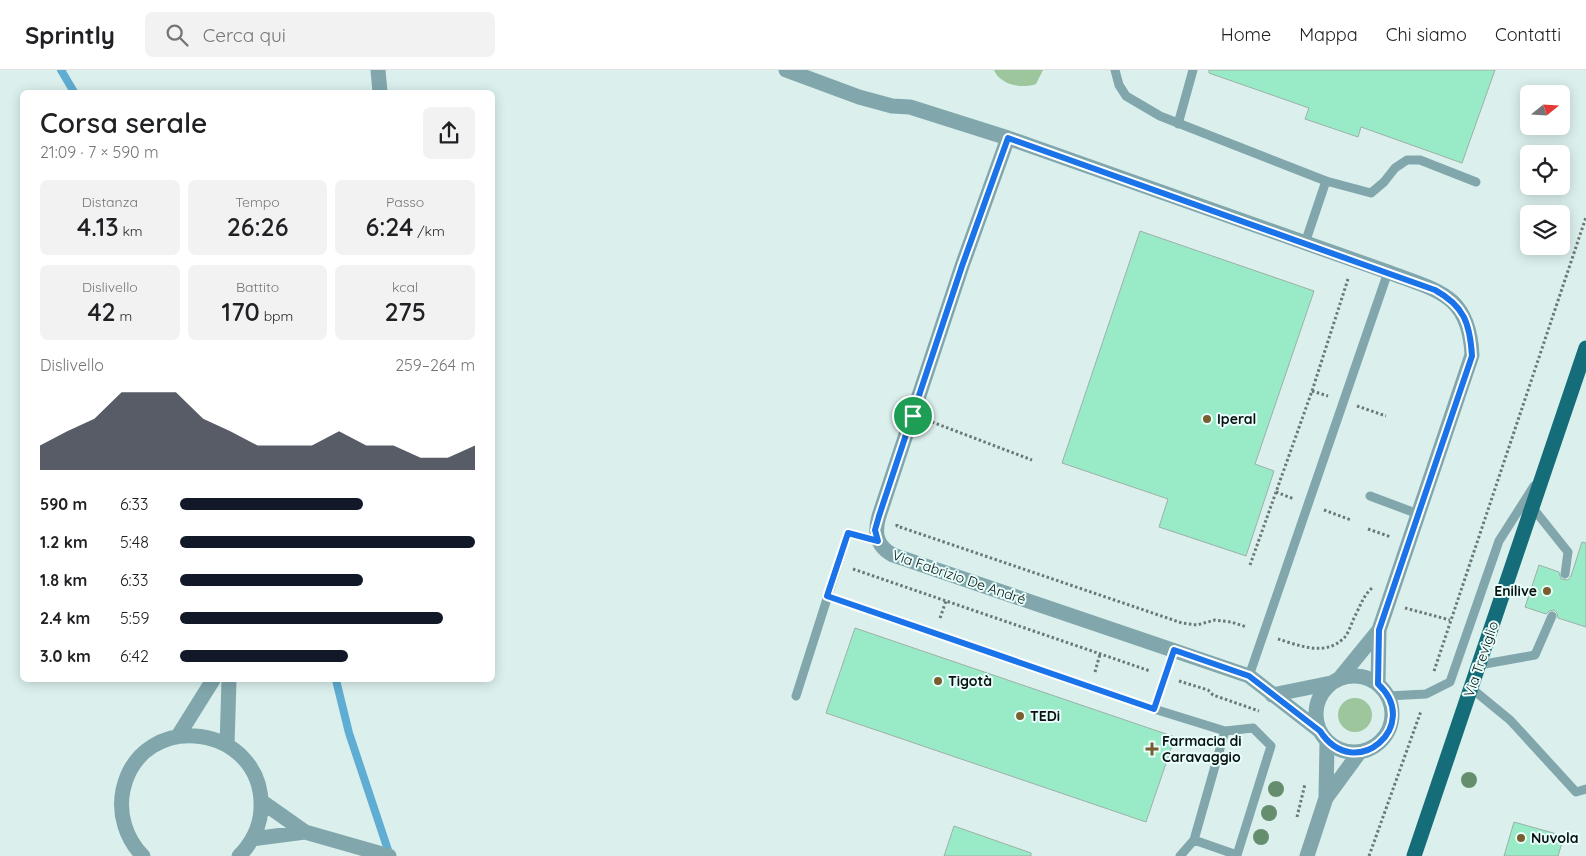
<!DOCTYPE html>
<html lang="it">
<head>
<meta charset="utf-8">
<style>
  body { margin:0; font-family:Quicksand,sans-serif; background:#f2f2f2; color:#202124; height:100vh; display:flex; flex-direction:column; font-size:19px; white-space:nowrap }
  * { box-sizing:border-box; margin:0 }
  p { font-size:16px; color:#757577 }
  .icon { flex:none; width:28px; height:28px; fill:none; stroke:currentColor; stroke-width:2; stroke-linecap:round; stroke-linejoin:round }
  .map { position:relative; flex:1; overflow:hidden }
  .sheet { position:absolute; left:20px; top:20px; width:475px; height:592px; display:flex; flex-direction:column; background:#fff; border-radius:8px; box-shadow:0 2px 12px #0003 }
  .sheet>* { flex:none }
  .needle { width:32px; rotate:72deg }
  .controls { position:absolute; left:1520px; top:15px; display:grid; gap:10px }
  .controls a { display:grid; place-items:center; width:50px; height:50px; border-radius:8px; background:#fff; box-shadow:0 2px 12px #0003; font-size:25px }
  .pin { position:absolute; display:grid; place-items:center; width:42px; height:42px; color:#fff; margin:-21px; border:2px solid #fff; border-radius:50%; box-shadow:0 1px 5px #0007 }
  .round { display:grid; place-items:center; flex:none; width:52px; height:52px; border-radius:8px; background:#f2f2f2 }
  .head { display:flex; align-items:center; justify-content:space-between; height:85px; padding:0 20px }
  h1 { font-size:28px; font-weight:600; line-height:38px }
  .stats { display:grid; grid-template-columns:repeat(3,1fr); gap:8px; height:85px; padding:5px 20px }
  .stats div { display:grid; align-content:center; border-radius:8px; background:#f2f2f2; text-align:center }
  .stats b { font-size:25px; font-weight:600 }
  .stats small { font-size:14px; font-weight:400 }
  .stats p { font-size:14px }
  .chart { height:140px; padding:10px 20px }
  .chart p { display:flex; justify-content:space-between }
  .chart svg { width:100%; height:90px; margin-top:5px; fill:#111827; opacity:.7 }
  ul { padding:0 20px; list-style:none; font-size:16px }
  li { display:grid; grid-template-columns:80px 60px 1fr; align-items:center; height:38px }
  li i { height:12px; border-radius:6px; background:#111827 }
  header { display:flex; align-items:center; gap:30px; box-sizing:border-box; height:70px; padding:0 25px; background:#fff; border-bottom:1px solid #e0e0e0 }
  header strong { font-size:24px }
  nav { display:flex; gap:28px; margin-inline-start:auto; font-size:18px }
  .search { width:350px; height:45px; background:#f2f2f2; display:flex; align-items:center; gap:12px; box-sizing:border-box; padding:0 18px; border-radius:8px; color:#757577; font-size:19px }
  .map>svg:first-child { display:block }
  .green { fill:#9ec69c }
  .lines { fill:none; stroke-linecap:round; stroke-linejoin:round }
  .stream { stroke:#5fadd2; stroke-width:8 }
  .building { fill:#99eac7; stroke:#9eb0a7 }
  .path { stroke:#6a7876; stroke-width:3; stroke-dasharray:2.5 2.5; stroke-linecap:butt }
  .service { stroke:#81a7ad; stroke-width:9 }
  .minor { stroke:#81a7ad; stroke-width:15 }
  .primary { stroke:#146d79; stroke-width:15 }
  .tree { fill:#658e6f }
  .route-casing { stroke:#fff; stroke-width:10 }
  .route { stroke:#1a73e8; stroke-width:6 }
  .poi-dot { fill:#795e30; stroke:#e8fefb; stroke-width:2 }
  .labels { text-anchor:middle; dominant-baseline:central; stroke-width:4; stroke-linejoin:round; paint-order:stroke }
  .poi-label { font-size:14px; font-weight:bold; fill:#091010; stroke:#e8fefb; text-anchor:start }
  .street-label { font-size:14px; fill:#091010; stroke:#e8fefb }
</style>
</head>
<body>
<header>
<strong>Sprintly</strong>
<div class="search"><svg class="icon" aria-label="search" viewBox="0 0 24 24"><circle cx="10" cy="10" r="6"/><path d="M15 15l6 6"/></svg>Cerca qui</div>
<nav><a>Home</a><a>Mappa</a><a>Chi siamo</a><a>Contatti</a></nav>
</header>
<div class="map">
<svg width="1586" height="786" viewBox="0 0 1586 786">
  <rect width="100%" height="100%" fill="#dbf0ed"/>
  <path class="green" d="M 994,0 L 1043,0 L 1036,14 C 1022,19 1000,15 994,0 Z
    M1338 645a17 17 0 1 1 34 0a17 17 0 1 1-34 0Z"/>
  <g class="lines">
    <path class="stream" d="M 61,0 L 74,22
      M 336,610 L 349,663 L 390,786"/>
  </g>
  <path class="building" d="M 1209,0 L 1495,0 L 1462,93 L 1361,57 L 1358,67 L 1305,49 L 1309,38 L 1209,3 Z
    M 1140,161 L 1314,221 L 1255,394 L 1274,401 L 1246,486 L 1159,457 L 1168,429 L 1062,393 Z
    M 1582,472 L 1586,473 L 1586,557 L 1558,548 L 1557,543 L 1554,540 L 1549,541 L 1546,544 L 1525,537 L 1539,495 L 1559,502 L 1561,509 L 1568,510 L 1571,506 Z
    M 855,558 L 1175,667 L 1146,752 L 826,643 Z
    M 1514,752 L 1564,766 L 1558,786 L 1504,786 Z
    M 954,756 L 1031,783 L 1031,786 L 944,786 Z"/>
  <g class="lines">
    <path class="path" d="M 1312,321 L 1328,326
      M 1357,336 L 1386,346
      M 932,352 L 1032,390
      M 1276,422 L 1294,429
      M 1324,440 L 1351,450
      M 897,454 L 897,456 L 1182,553 L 1197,555 L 1215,550 L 1231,552 L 1247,557
      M 1368,459 L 1391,467
      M 1250,495 L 1312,321 L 1348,209
      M 853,499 L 1150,601
      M 1405,538 L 1450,550
      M 940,548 L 946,531
      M 1278,569 C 1298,575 1325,587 1344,568 C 1349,563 1352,551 1356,544 C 1361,534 1364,525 1372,518
      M 1434,601 L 1586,147
      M 1095,602 L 1100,584
      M 1179,611 L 1208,620 L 1213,625 L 1259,641
      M 1297,747 L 1305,714
      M 1369,786 L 1421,641"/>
    <path class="service" d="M 1115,0 L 1119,15 L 1126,26 L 1160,46 L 1326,111 L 1305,173
      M 1178,54 L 1193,0
      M 1326,111 L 1371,123 L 1384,112 L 1395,98 L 1407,90 L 1420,90 L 1476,112
      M 1370,426 L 1418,444
      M 1532,437 L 1568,482 L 1565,504
      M 827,526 L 1154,639 L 1225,661 L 1253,658 L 1271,676 L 1237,785 L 1194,770 L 1225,661
      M 1479,595 L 1535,585 L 1552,546
      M 1249,606 L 1388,202
      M 1471,618 L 1510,650 L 1576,722 L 1586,719
      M 796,626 L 848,463 L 878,471
      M 1388,626 L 1426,624 L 1450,612 L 1499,471 L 1534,416
      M 1154,639 L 1174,580
      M 1180,786 L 1194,770"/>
    <path class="minor" d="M 378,0 L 380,22
      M 786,0 L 859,27 L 892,36 L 910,37 L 1008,68 L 1388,202 C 1438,221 1469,224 1472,285 L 1379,560 L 1378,614
      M 1008,68 L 962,196 L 879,446 C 874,463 876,476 893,485 L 1249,606 L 1320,661
      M1316 644a38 38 0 1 1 76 0a38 38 0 1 1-76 0Z
      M 1339,609 L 1379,560
      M 1272,625 L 1331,613
      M 178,666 L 213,610
      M 227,675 L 229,610
      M 1326,728 L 1327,672
      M 261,731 L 305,762 L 389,786
      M 252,769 L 305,762
      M 143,786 C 126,769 118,744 123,720 C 141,637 265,654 261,739 C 260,757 252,773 239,786
      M 1307,786 L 1326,728 L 1359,683"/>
    <path class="primary" d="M 1414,786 L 1586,278"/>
  </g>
  <g class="tree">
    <circle cx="1469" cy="710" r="8"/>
    <circle cx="1276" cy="719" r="8"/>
    <circle cx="1269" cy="743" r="8"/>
    <circle cx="1261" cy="767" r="8"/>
  </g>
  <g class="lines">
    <g class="route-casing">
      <path id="route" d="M 1008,68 L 1435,220 C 1464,236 1470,253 1472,286 L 1379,560 L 1378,614 C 1423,655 1355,715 1320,661 L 1249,606 L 1174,580 L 1154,639 L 827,526 L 848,463 L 878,471 L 875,460 L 879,446 L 962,196 Z"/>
    </g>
    <use href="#route" class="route"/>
  </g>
  <g class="poi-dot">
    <circle cx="1207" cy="349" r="5"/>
    <circle cx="1547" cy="521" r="5"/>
    <circle cx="938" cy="611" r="5"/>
    <circle cx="1020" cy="646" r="5"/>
    <path d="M1149.5 671.5h5v5h5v5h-5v5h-5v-5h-5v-5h5z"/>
    <circle cx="1521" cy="768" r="5"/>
  </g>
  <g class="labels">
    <g class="poi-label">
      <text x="1217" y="349">Iperal</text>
      <text x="1537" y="521" text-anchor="end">Enilive</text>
      <text x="948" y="611">Tigotà</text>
      <text x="1030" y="646">TEDi</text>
      <text x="1162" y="671">Farmacia di<tspan x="1162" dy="16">Caravaggio</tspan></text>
      <text x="1531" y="768">Nuvola</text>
    </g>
    <g class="street-label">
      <text transform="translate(959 507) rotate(19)">Via Fabrizio De André</text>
      <text transform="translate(1481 589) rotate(-71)">Via Treviglio</text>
    </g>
  </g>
</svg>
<div class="controls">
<a><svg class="needle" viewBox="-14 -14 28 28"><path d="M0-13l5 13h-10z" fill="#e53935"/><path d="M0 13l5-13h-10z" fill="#757577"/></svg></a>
<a><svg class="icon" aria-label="locate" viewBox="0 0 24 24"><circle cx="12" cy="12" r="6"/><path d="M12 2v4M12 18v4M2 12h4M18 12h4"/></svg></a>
<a><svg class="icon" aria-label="layers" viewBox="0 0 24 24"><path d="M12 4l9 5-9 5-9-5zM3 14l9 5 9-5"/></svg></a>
</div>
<div class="pin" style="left:913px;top:346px;background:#1e9e55"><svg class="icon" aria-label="arrive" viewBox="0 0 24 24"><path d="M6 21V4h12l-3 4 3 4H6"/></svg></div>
<section class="sheet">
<div class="head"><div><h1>Corsa serale</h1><p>21:09 · 7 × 590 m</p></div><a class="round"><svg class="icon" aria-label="share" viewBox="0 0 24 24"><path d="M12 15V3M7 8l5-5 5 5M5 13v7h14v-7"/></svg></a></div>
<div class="stats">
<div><p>Distanza</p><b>4.13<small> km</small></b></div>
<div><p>Tempo</p><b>26:26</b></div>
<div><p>Passo</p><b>6:24<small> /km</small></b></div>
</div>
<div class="stats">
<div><p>Dislivello</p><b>42<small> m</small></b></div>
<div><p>Battito</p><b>170<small> bpm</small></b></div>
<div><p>kcal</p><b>275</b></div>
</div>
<div class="chart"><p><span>Dislivello</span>259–264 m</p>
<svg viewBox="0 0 160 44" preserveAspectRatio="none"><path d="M0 44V32L10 25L20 19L30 6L40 6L50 6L60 19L70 25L80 32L90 32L100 32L110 25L120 32L130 32L140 38L150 38L160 32V44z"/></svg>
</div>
<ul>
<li><b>590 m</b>6:33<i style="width:62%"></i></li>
<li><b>1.2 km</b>5:48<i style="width:100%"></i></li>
<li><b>1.8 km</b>6:33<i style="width:62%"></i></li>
<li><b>2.4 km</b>5:59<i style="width:89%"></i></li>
<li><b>3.0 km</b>6:42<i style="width:57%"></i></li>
</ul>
</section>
</div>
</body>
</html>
